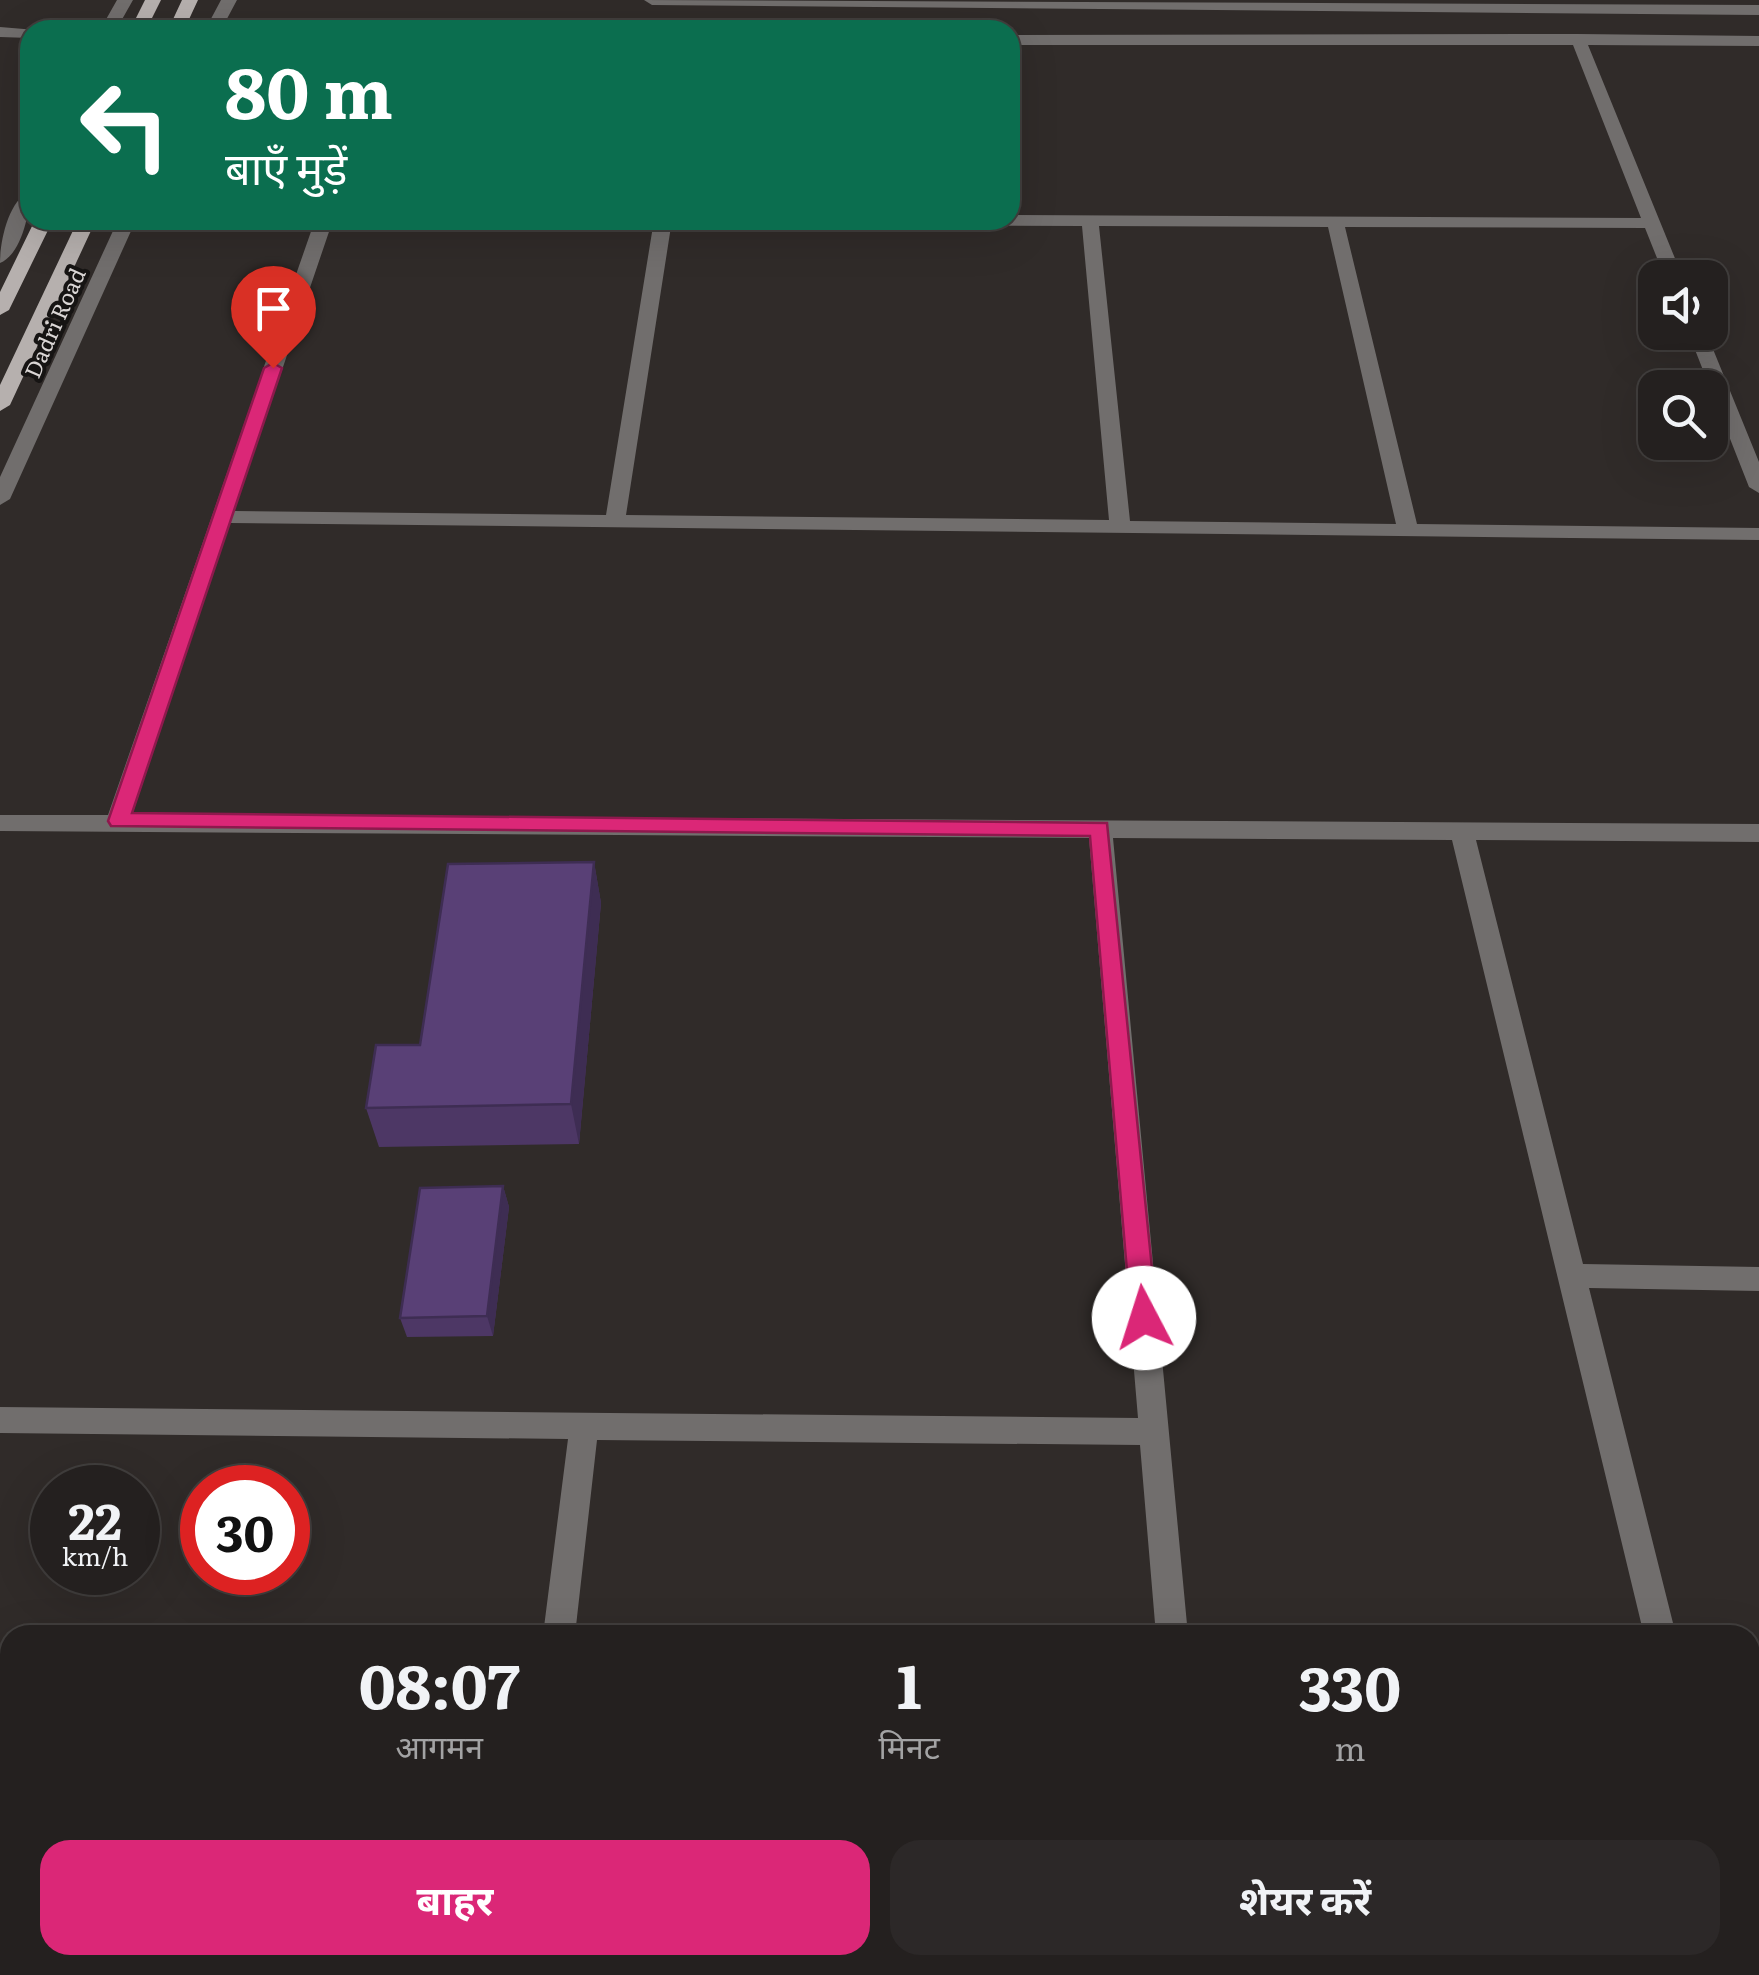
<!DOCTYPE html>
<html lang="hi">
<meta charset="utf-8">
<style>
:root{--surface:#24201f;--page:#2c2828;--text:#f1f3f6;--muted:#a3a3a4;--line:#413e3d;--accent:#db2777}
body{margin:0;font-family:Literata,"Noto Sans Devanagari",serif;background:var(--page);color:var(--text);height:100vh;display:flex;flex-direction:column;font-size:38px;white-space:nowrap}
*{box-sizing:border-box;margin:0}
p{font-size:32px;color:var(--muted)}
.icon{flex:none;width:55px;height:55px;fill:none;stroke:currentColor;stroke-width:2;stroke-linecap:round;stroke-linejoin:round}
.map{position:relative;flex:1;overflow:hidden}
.sheet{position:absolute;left:0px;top:1625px;width:1760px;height:350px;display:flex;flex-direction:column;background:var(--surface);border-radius:30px 30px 0 0;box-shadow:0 10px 40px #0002,0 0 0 2px var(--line)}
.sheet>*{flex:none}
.hud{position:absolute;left:20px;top:20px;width:1000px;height:210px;border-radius:30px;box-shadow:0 10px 40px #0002,0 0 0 2px var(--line);background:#0b6e4f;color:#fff;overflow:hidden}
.tools{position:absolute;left:1638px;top:260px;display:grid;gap:20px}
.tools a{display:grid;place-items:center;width:90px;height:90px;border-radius:20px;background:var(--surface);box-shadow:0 10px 40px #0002,0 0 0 2px var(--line);font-size:50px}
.speed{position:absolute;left:30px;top:1465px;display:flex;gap:20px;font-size:50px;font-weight:700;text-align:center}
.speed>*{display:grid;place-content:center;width:130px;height:130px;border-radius:50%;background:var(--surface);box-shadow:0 10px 40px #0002,0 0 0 2px var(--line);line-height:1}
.speed small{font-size:25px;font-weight:400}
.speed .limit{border:15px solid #d22;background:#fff;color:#111}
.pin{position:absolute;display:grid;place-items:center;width:85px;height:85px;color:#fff;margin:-102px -42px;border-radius:50% 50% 50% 0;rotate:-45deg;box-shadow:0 0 10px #0007}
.pin .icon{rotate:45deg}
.me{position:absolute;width:110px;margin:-55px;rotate:355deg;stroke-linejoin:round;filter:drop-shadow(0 0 8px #0008)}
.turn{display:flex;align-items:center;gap:35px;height:210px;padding:0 40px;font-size:45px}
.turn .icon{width:130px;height:130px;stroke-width:2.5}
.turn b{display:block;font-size:70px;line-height:85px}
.eta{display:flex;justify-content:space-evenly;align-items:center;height:170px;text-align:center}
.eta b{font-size:60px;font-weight:700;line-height:70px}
.button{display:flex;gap:20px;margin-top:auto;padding:20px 40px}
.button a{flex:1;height:115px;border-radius:30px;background:var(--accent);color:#fff;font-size:40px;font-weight:700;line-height:115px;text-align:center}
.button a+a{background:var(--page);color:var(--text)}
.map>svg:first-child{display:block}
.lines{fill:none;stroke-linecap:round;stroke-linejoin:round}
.minor{fill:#716e6d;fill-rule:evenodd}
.major{fill:#b6b0ae;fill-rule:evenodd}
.wall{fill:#4d3765}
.shaded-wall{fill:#3e2d53}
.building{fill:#594076;stroke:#3e2d53;stroke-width:2.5}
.route{fill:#db2777;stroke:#8e194d;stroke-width:2.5}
.labels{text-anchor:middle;stroke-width:8;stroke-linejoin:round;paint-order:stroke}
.far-street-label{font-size:22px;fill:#dad6d5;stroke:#161413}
</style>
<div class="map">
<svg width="1759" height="1975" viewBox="0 0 1759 1975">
<rect width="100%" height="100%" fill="#302b29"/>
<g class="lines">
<!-- minor -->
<path class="minor" d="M117,0H133L116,30H100Z
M221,0H237L221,30H205Z
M644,0L1759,5V15L652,5Z
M0,27L36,30H30V38L0,37Z
M1578,34L1759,36V46L1588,45L1683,278H1665L1645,228L1345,227L1417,524L1759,528V540L230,523L132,815L1759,824V842L1476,840L1583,1264L1759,1267V1291L1589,1288L1676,1635H1644L1452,840L1113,838L1188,1635H1156L1140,1445L597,1440L575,1635H543L568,1439L0,1433V1407L1138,1418L1089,838L0,831V815H108L315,220H333L234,511L606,515L654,220H672L626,515L1109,520L1082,226L871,225L862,220H1010V215L1641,218L1573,45H1010V35ZM1099,226L1328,227L1396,524L1130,521Z
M30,191C30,212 22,254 0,263C0,242 8,201 30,191Z
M118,220H136L10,499L0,505V477Z
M1688,332H1706L1759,462V493L1749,487Z
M1750,1916H1759V1950H1750Z
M1750,1951L1759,1964V1975H1727L1725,1965H1750Z
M502,1965H536L534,1975H500Z
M1184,1965H1218L1219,1975H1185Z"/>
<!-- major -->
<path class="major" d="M145,0H161L146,30H130Z
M182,0H198L184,30H168Z
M35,220H53L9,310L0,315V292Z
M78,220H96L10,405L0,411V385Z"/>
</g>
<!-- wall -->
<path class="wall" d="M594,862L601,903L579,1144L379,1147L366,1108L420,1045Z
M503,1186L509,1207L493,1336L407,1337L400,1318Z"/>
<!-- shaded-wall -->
<path class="shaded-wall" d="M594,862L601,903L579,1144L571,1104Z
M503,1186L509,1207L493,1336L487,1316Z"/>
<!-- building -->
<path class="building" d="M594,862L571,1104L366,1108L376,1045H420L448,864Z
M503,1186L487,1316L400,1318L420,1188Z"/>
<!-- route -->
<path class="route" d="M273,363L282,368L132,813L1107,823L1157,1318L1153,1327L1144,1330L1135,1327L1131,1318L1090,836L111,826L108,821L264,368Z"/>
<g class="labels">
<!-- far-street labels -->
<g class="far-street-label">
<text transform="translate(55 323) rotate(-66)" y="8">Dadri Road</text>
</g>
</g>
</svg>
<div class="tools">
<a><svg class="icon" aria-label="sound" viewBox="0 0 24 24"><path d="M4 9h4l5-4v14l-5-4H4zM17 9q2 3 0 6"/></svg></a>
<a><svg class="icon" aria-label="search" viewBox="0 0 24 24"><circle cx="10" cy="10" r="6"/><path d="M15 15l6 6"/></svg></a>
</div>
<div class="speed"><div>22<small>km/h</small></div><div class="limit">30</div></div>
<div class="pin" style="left:273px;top:368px;background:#d93025"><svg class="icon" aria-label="arrive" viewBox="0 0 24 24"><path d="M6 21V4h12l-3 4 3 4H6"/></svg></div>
<svg class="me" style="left:1144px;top:1318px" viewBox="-20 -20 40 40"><circle r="19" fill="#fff"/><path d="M0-13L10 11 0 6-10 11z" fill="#db2777"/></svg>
<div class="hud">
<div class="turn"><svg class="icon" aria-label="left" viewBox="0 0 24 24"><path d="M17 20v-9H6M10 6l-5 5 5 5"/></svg><div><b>80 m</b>बाएँ मुड़ें</div></div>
</div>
<section class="sheet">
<div class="eta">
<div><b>08:07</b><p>आगमन</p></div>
<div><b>1</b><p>मिनट</p></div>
<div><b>330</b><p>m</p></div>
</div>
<div class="button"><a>बाहर</a><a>शेयर करें</a></div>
</section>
</div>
